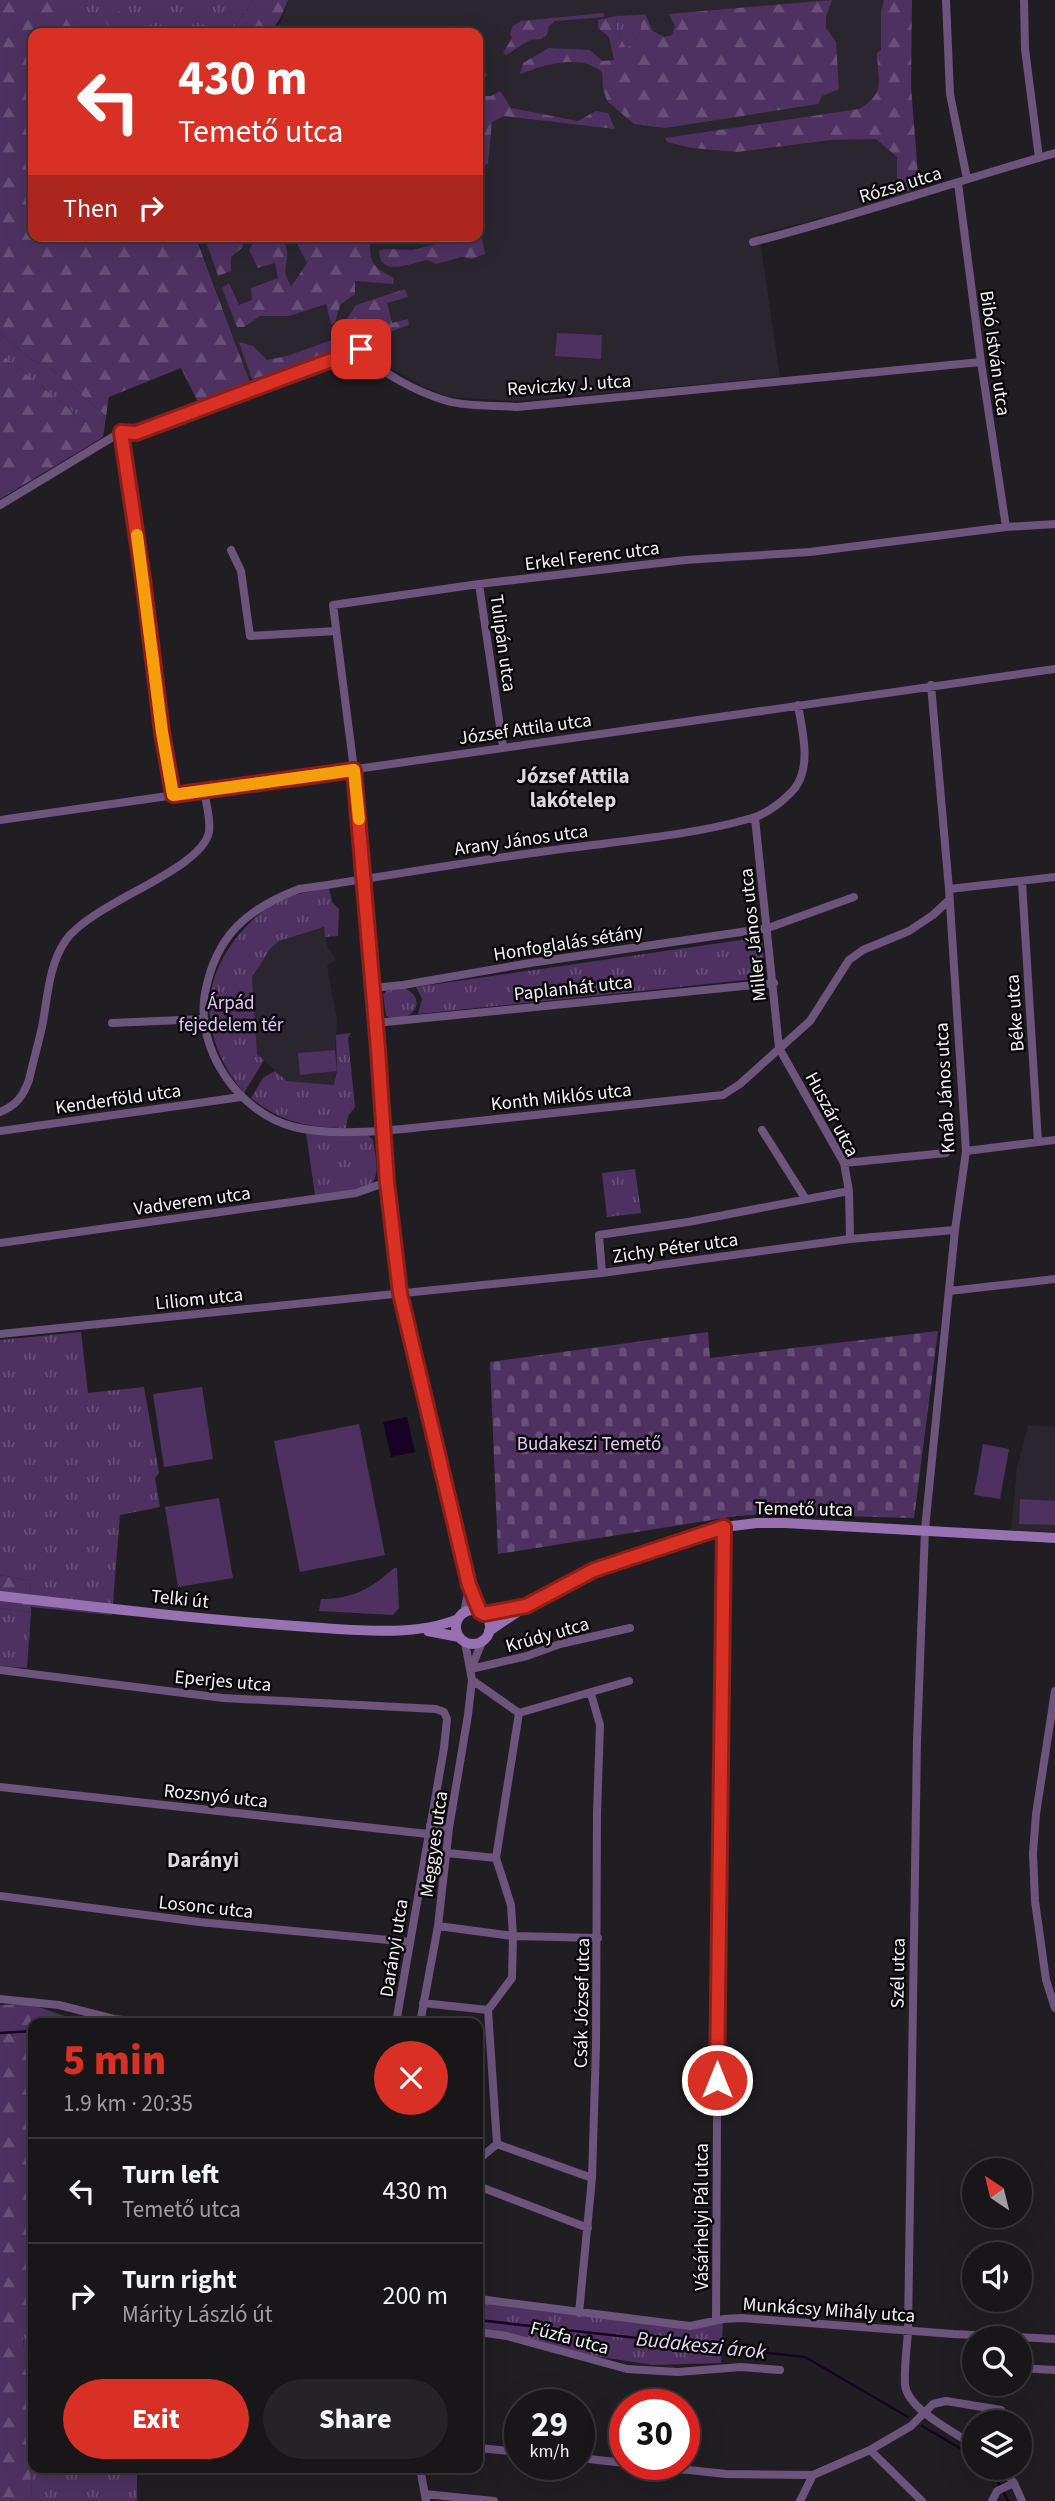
<!DOCTYPE html>
<meta charset="utf-8">
<style>
:root{--surface:#19161a;--page:#262327;--text:#f1f3f6;--muted:#9f9fa2;--line:#373539;--accent:#d93025}
body{margin:0;font-family:"Source Sans 3",sans-serif;background:var(--page);color:var(--text);height:100vh;display:flex;flex-direction:column;font-size:26px;white-space:nowrap}
*{box-sizing:border-box;margin:0}
p{font-size:23px;color:var(--muted)}
.icon{flex:none;width:38px;height:38px;fill:none;stroke:currentColor;stroke-width:2;stroke-linecap:round;stroke-linejoin:round}
.map{position:relative;flex:1;overflow:hidden}
.sheet{position:absolute;left:28px;top:2018px;width:455px;height:455px;display:flex;flex-direction:column;background:var(--surface);border-radius:14px;box-shadow:0 7px 28px #0002,0 0 0 2px var(--line)}
.sheet>*{flex:none}
.top-card{position:absolute;left:28px;top:28px;width:455px;height:214px;border-radius:14px;box-shadow:0 7px 28px #0002,0 0 0 2px var(--line);background:#d93025;color:#fff;overflow:hidden}
.needle{width:46px;rotate:325deg}
.buttons{position:absolute;left:962px;top:2158px;display:grid;gap:14px}
.buttons a{display:grid;place-items:center;width:70px;height:70px;border-radius:50%;background:var(--surface);box-shadow:0 7px 28px #0002,0 0 0 2px var(--line);font-size:35px}
.speed{position:absolute;left:504px;top:2389px;display:flex;gap:14px;font-size:35px;font-weight:700;text-align:center}
.speed>*{display:grid;place-content:center;width:91px;height:91px;border-radius:50%;background:var(--surface);box-shadow:0 7px 28px #0002,0 0 0 2px var(--line);line-height:1}
.speed small{font-size:18px;font-weight:400}
.speed .limit{border:10px solid #d22;background:#fff;color:#111}
.pin{position:absolute;display:grid;place-items:center;width:60px;height:60px;color:#fff;margin:-30px;border-radius:14px;box-shadow:0 4px 10px #0006}
.me{position:absolute;width:77px;margin:-38px;rotate:0deg;stroke-linejoin:round;filter:drop-shadow(0 0 5px #0008)}
.turn{display:flex;align-items:center;gap:24px;height:147px;padding:0 35px;font-size:32px}
.turn .icon{width:91px;height:91px;stroke-width:2.5}
.turn b{display:block;font-size:49px;line-height:60px}
.then{display:flex;align-items:center;height:66px;padding:0 35px;background:#0003;gap:14px;font-size:26px}
.round{display:grid;place-items:center;flex:none;width:74px;height:74px;border-radius:37px;background:var(--page)}
.headline{display:flex;align-items:center;justify-content:space-between;height:119px;padding:0 35px}
h1{font-size:42px;font-weight:800;line-height:52px;color:var(--accent)}
.button{display:flex;gap:14px;margin-top:auto;padding:14px 35px}
.button a{flex:1;height:80px;border-radius:42px;background:var(--accent);color:#fff;font-size:28px;font-weight:800;line-height:80px;text-align:center}
.button a+a{background:var(--page);color:var(--text)}
ul{padding:0;list-style:none}
li{display:flex;align-items:center;gap:21px;height:105px;padding:0 35px;border-top:2px solid var(--line)}
li div{flex:1}
li b{display:block;font-size:26px}
li em{font-style:normal}
.map>svg:first-child{display:block}
.built{fill:#2b2530}
.grass{fill:url(#grass-tufts)}
.forest{fill:url(#forest-firs)}
.cemetery{fill:url(#cemetery-stones)}
.pitch{fill:#4e3160}
.water{fill:#190126}
.lines{fill:none;stroke-linecap:round;stroke-linejoin:round}
.stream{stroke:#190126;stroke-width:2.5}
.minor{stroke:#6c547d;stroke-width:8}
.secondary{stroke:#9871b3;stroke-width:10}
.route-casing{stroke:#8d1f18;stroke-width:18}
.route{stroke:#d93025;stroke-width:12}
.slow{stroke:#f59e0b;stroke-width:12}
.labels{text-anchor:middle;stroke-width:5;stroke-linejoin:round;paint-order:stroke}
.street-label{font-size:19px;fill:#f5f3f7;stroke:#0a080b}
.park-label{font-size:19px;fill:#e2c4f8;stroke:#0a080b}
.neighbourhood-label{font-size:21px;font-weight:bold;fill:#ddd8e0;stroke:#0a080b}
.water-label{font-size:21px;font-style:italic;fill:#ead6f8;stroke:#0a080b}
</style>
<div class="map">
<svg width="1055" height="2501" viewBox="0 0 1055 2501">
<defs>
<pattern id="grass-tufts" width="24" height="20" patternUnits="userSpaceOnUse" patternTransform="scale(1.75)"><rect width="24" height="20" fill="#4e3160"/><path d="M3 7l-1-3M5 7V3M7 7l1-3M15 17l-1-3M17 17v-4M19 17l1-3" fill="none" stroke="#684f78"/></pattern>
<pattern id="forest-firs" width="22" height="20" patternUnits="userSpaceOnUse" patternTransform="scale(1.75)"><rect width="22" height="20" fill="#4e3160"/><path d="M5 1l3.5 6h-7zM16 11l3.5 6h-7z" fill="#684f78"/></pattern>
<pattern id="cemetery-stones" width="16" height="16" patternUnits="userSpaceOnUse" patternTransform="scale(1.75)"><rect width="16" height="16" fill="#4e3160"/><path d="M2 7V4a2 2 0 0 1 4 0v3zM10 15v-3a2 2 0 0 1 4 0v3z" fill="#684f78"/></pattern>
</defs>
<rect width="100%" height="100%" fill="#211e23"/>
<!-- built -->
<path class="built" d="M289,0H909L914,194L759,234L780,377L514,401L450,397L422,386L374,358L371,341L360,346L353,342L349,345L353,348L252,388L199,243V236H478V33H266L280,23Z
M324,927L327,946L336,959L327,966L337,1021L335,1050L337,1071L334,1085L287,1081L257,1054L252,977L270,949L279,941Z
M1028,1425L1055,1427V1532L1011,1530L1017,1468Z"/>
<!-- grass -->
<path class="grass" d="M73,0H253L230,33H81L73,18Z
M640,15C643,30 640,40 626,48L617,30L616,16Z
M0,333L33,361L46,364L105,415L101,428L83,420L0,353Z
M329,888L332,902L339,909L338,936L325,937L324,927L279,941L270,949L252,977L257,1054L264,1060L244,1093C206,1046 195,993 234,941C247,924 262,909 282,900C297,893 313,891 329,888Z
M762,937L765,978L418,1014L422,999L416,987Z
M404,988C431,1000 410,1026 386,1016L383,994L387,991Z
M351,1033L348,1038L355,1107L348,1116L346,1128C306,1127 283,1123 251,1098L263,1078L275,1071L287,1081L334,1085L337,1071L336,1035Z
M306,1132L367,1134L373,1140C375,1154 382,1178 368,1187L315,1195Z
M635,1169L641,1213L607,1217L602,1173Z
M81,1332L88,1393L144,1387L159,1473L155,1478L160,1507L120,1515L112,1615L31,1607L30,1581L0,1575V1340Z
M0,1608L31,1613L27,1668L0,1666Z
M478,2294L542,2307L678,2324L723,2319L721,2363L653,2365L575,2353L478,2329Z
M23,2331H33V2468H137V2501H32Z"/>
<!-- forest -->
<path class="forest" d="M0,0H73V18L81,33H33V236H198V243L252,388L200,406L181,368L109,397L103,437L0,499V353L83,420L101,427L105,415L46,364L33,361L0,333Z
M253,0H288C273,39 268,33 230,33Z
M832,0L826,17V28L836,42L839,89L822,96L818,104L665,128L634,124L607,101L603,88L602,72C581,53 543,65 520,74L523,63L549,48L590,50L602,61L614,60L609,37L598,28V20L616,16L617,30L626,48C640,40 643,30 640,15L645,14L653,31L664,37L672,35L675,26L669,14Z
M884,0H912L911,87L919,187L897,195V157L876,139L830,140L737,152L692,148L667,142L665,138L859,109C886,93 878,82 877,53L881,50V11Z
M100,1C120,5 123,14 126,33H112L96,3Z
M604,13V17L555,21L549,26L547,35L541,39L530,40L506,55L503,53L512,38L510,34L513,26L521,21Z
M478,67L487,74L482,84L485,96H491L500,91L511,108L578,121L596,111L608,113L615,129L504,116L492,122L488,163L478,170Z
M481,233L485,254L471,259L462,257L436,264L427,260C411,263 380,278 379,251L384,249L412,250L469,236H478Z
M204,236H241L243,247L231,257V271L218,276Z
M266,236H278C295,252 283,260 286,276C286,276 291,286 291,287L307,263L293,236H371C368,262 372,267 394,278L393,284L355,281V294L340,305L335,323L331,324L326,304L289,316H260L244,327H237L222,288L229,283L239,305L252,300L251,288L278,278L275,263L258,268L249,250L255,240Z
M405,289L408,297L387,303L392,323L408,319L409,325L281,371L252,379L239,342L253,346L267,360L287,356L340,337L346,320L356,305Z
M0,1575L30,1581L31,1613L0,1608Z
M30,2004L76,2020L100,2023H33V2331H23L32,2501H0V2005Z"/>
<!-- cemetery -->
<path class="cemetery" d="M938,1331L914,1518L768,1514L737,1516L498,1554L490,1362L708,1332L710,1358Z"/>
<!-- pitch -->
<path class="pitch" d="M557,333L602,335L601,359L555,356Z
M335,1050L337,1071L300,1075L298,1053Z
M202,1387L213,1459L164,1467L153,1394Z
M359,1424L385,1555L300,1572L274,1441Z
M983,1444L1009,1449L1000,1499L974,1495Z
M219,1498L233,1578L178,1587L165,1507Z
M1020,1499L1055,1501V1525L1019,1524Z
M394,1568H397L399,1608L393,1615L319,1611L321,1599C352,1599 371,1589 394,1568Z"/>
<!-- water -->
<path class="water" d="M407,1417L415,1452L391,1457L383,1422Z"/>
<g class="lines">
<!-- stream -->
<path class="stream" d="M0,2033L33,2031
M478,2320L805,2357L908,2417
M922,2426L975,2457
M989,2468L1000,2485
M1004,2493L1008,2501"/>
<!-- minor -->
<path class="minor" d="M946,0L950,94L967,179
M1024,0L1025,49L1039,158
M958,183L981,362L1006,527
M753,242C855,216 954,182 1055,153
M121,432L173,795
M0,505L121,432L137,433L361,349C376,372 420,393 447,401C469,407 495,405 517,407L981,362
M231,550L241,571L250,636L336,631
M479,584L503,747
M931,685L949,889L966,1151L955,1230L925,1529L917,1741L908,2330C907,2348 904,2367 905,2385C908,2410 956,2433 975,2446
M798,705C802,730 812,765 795,788C785,800 767,814 752,818C686,837 614,841 547,851C464,862 382,877 299,889C247,909 216,935 205,993C195,1050 239,1113 294,1127C343,1139 418,1127 469,1122C554,1113 638,1104 723,1095L740,1084L810,1021L849,960L863,950L909,931L933,915L949,900
M755,818L779,1048L844,1163L849,1191L850,1239
M0,820L1055,669
M1022,882L1038,1142
M949,889L1055,877
M373,988L403,985L530,963L768,928L854,897
M112,1023L204,1019
M376,1023L774,983
M0,1112C17,1105 23,1096 29,1080C33,1062 38,1045 42,1027C48,997 48,966 66,940C93,902 201,871 209,832C211,820 206,803 204,790
M762,1130L805,1198
M0,1131L241,1097
M966,1151L1055,1140
M844,1163L946,1153
M0,1243L356,1193L387,1182
M602,1273L599,1235L688,1222L849,1191
M949,1291L1055,1279
M0,1334L602,1273L850,1239L955,1230
M480,1612L469,1585L400,1292L387,1182L378,1049L354,770L333,605L479,584L685,560L810,552L1006,527L1055,524
M464,1613L469,1588
M471,1669L527,1656L560,1644L630,1628
M471,1669L482,1642
M0,1670L223,1698L436,1709L444,1712L447,1719L444,1748L396,2023
M472,1680L519,1713L496,1858L511,1905L513,1936L512,1978L488,2010L497,2144
M1055,1691L1036,1814L1033,1853L1035,1901L1046,1980L1055,2008
M519,1713L629,1681
M0,1787L428,1834
M430,1825L449,1828
M447,1853L496,1858
M0,1896L199,1922L410,1942
M438,1926L513,1936L598,1938
M0,1999L59,2005L114,2019L151,2023
M423,2003L488,2010
M420,2023L438,1926L449,1828L468,1715L472,1680L465,1642
M497,2144L592,2178
M478,2160L497,2144
M478,2186L588,2228
M478,2299L690,2326L724,2319L742,2318L953,2334L1055,2339
M579,2313L592,2178L596,2046L597,1813L600,1725L591,1694
M716,2320L718,1920L724,1527
M478,2332L507,2336L627,2369L678,2372L741,2367L780,2370
M1020,2368L1055,2370
M478,2448L520,2452
M870,2450L922,2501
M579,2458L625,2463
M632,2464L726,2474L813,2475L870,2450L911,2426L933,2404L946,2401L1001,2410
M420,2468L426,2501
M1003,2468L1014,2483L1022,2501
M425,2494L494,2501
M800,2501L813,2475
M992,2501L997,2491L1014,2483"/>
<!-- secondary -->
<path class="secondary" d="M0,1596C103,1608 206,1620 309,1627C355,1630 415,1637 458,1619
M456 1627a17 17 0 1 1 34 0a17 17 0 1 1-34 0Z
M484,1614L517,1608
M428,1631L459,1637
M489,1631L526,1606L594,1570L724,1527L757,1523H785L1055,1538"/>
</g>
<g class="lines">
<defs>
<path id="route" d="M361,349L136,433L121,432L143,579L162,732L173,795L354,770L378,1049L387,1182L400,1293L469,1585L480,1612L484,1614L526,1606L594,1570L724,1527L717,2080"/>
</defs>
<!-- route casing -->
<use href="#route" class="route-casing"/>
<!-- route -->
<use href="#route" class="route"/>
<!-- slow -->
<path class="slow" d="M137,535L162,732L173,795L354,770L359,819"/>
</g>
<g class="labels">
<!-- street labels -->
<g class="street-label">
<text transform="translate(900 184) rotate(-17)" y="7">Rózsa utca</text>
<text transform="translate(996 353) rotate(82)" y="7">Bibó István utca</text>
<text transform="translate(569 384) rotate(-4)" y="7">Reviczky J. utca</text>
<text transform="translate(592 555) rotate(-7)" y="7">Erkel Ferenc utca</text>
<text transform="translate(504 643) rotate(82)" y="7">Tulipán utca</text>
<text transform="translate(525 728) rotate(-8)" y="7">József Attila utca</text>
<text transform="translate(521 839) rotate(-8)" y="7">Arany János utca</text>
<text transform="translate(752 935) rotate(-96)" y="7">Miller János utca</text>
<text transform="translate(568 942) rotate(-9)" y="7">Honfoglalás sétány</text>
<text transform="translate(573 987) rotate(-6)" y="7">Paplanhát utca</text>
<text transform="translate(1014 1013) rotate(-94)" y="7">Béke utca</text>
<text transform="translate(944 1088) rotate(-93)" y="7">Knáb János utca</text>
<text transform="translate(561 1096) rotate(-6)" y="7">Konth Miklós utca</text>
<text transform="translate(118 1098) rotate(-8)" y="7">Kenderföld utca</text>
<text transform="translate(833 1114) rotate(62)" y="7">Huszár utca</text>
<text transform="translate(192 1200) rotate(-8)" y="7">Vadverem utca</text>
<text transform="translate(675 1247) rotate(-8)" y="7">Zichy Péter utca</text>
<text transform="translate(199 1298) rotate(-6)" y="7">Liliom utca</text>
<text transform="translate(804 1508) rotate(1)" y="7">Temető utca</text>
<text transform="translate(180 1598) rotate(6)" y="7">Telki út</text>
<text transform="translate(547 1634) rotate(-16)" y="7">Krúdy utca</text>
<text transform="translate(223 1680) rotate(5)" y="7">Eperjes utca</text>
<text transform="translate(216 1795) rotate(6)" y="7">Rozsnyó utca</text>
<text transform="translate(433 1844) rotate(-82)" y="7">Meggyes utca</text>
<text transform="translate(206 1906) rotate(6)" y="7">Losonc utca</text>
<text transform="translate(393 1948) rotate(-81)" y="7">Darányi utca</text>
<text transform="translate(897 1973) rotate(-89)" y="7">Szél utca</text>
<text transform="translate(581 2003) rotate(-89)" y="7">Csák József utca</text>
<text transform="translate(701 2217) rotate(-90)" y="7">Vásárhelyi Pál utca</text>
<text transform="translate(829 2309) rotate(4)" y="7">Munkácsy Mihály utca</text>
<text transform="translate(570 2337) rotate(15)" y="7">Fűzfa utca</text>
</g>
<!-- park labels -->
<g class="park-label">
<text x="231" y="1009">Árpád<tspan x="231" dy="22">fejedelem tér</tspan></text>
<text x="589" y="1450">Budakeszi Temető</text>
</g>
<!-- neighbourhood labels -->
<g class="neighbourhood-label">
<text x="573" y="783">József Attila<tspan x="573" dy="24">lakótelep</tspan></text>
<text x="203" y="1867">Darányi</text>
</g>
<!-- water labels -->
<g class="water-label">
<text transform="translate(701 2345) rotate(6)" y="7">Budakeszi árok</text>
</g>
</g>
</svg>
<div class="buttons">
<a><svg class="needle" viewBox="-14 -14 28 28"><path d="M0-13l5 13h-10z" fill="#e53935"/><path d="M0 13l5-13h-10z" fill="#9f9fa2"/></svg></a>
<a><svg class="icon" aria-label="sound" viewBox="0 0 24 24"><path d="M4 9h4l5-4v14l-5-4H4zM17 9q2 3 0 6"/></svg></a>
<a><svg class="icon" aria-label="search" viewBox="0 0 24 24"><circle cx="10" cy="10" r="6"/><path d="M15 15l6 6"/></svg></a>
<a><svg class="icon" aria-label="layers" viewBox="0 0 24 24"><path d="M12 4l9 5-9 5-9-5zM3 14l9 5 9-5"/></svg></a>
</div>
<div class="speed"><div>29<small>km/h</small></div><div class="limit">30</div></div>
<div class="pin" style="left:361px;top:349px;background:#d93025"><svg class="icon" aria-label="arrive" viewBox="0 0 24 24"><path d="M6 21V4h12l-3 4 3 4H6"/></svg></div>
<svg class="me" style="left:717px;top:2080px" viewBox="-20 -20 40 40"><circle r="17" fill="#d93025" stroke="#fff" stroke-width="3"/><path d="M0-11L8 9 0 5-8 9z" fill="#fff"/></svg>
<div class="top-card">
<div class="turn"><svg class="icon" aria-label="left" viewBox="0 0 24 24"><path d="M17 20v-9H6M10 6l-5 5 5 5"/></svg><div><b>430 m</b>Temető utca</div></div>
<div class="then">Then<svg class="icon" aria-label="right" viewBox="0 0 24 24"><path d="M7 20v-9h11M14 6l5 5-5 5"/></svg></div>
</div>
<section class="sheet">
<div class="headline"><div><h1>5 min</h1><p>1.9 km · 20:35</p></div><a class="round" style="background:#d93025;color:#fff"><svg class="icon" aria-label="close" viewBox="0 0 24 24"><path d="M6 6l12 12M18 6L6 18"/></svg></a></div>
<ul>
<li><svg class="icon" aria-label="left" viewBox="0 0 24 24"><path d="M17 20v-9H6M10 6l-5 5 5 5"/></svg><div><b>Turn left</b><p>Temető utca</p></div><em>430 m</em></li>
<li><svg class="icon" aria-label="right" viewBox="0 0 24 24"><path d="M7 20v-9h11M14 6l5 5-5 5"/></svg><div><b>Turn right</b><p>Márity László út</p></div><em>200 m</em></li>
</ul>
<div class="button"><a>Exit</a><a>Share</a></div>
</section>
</div>
